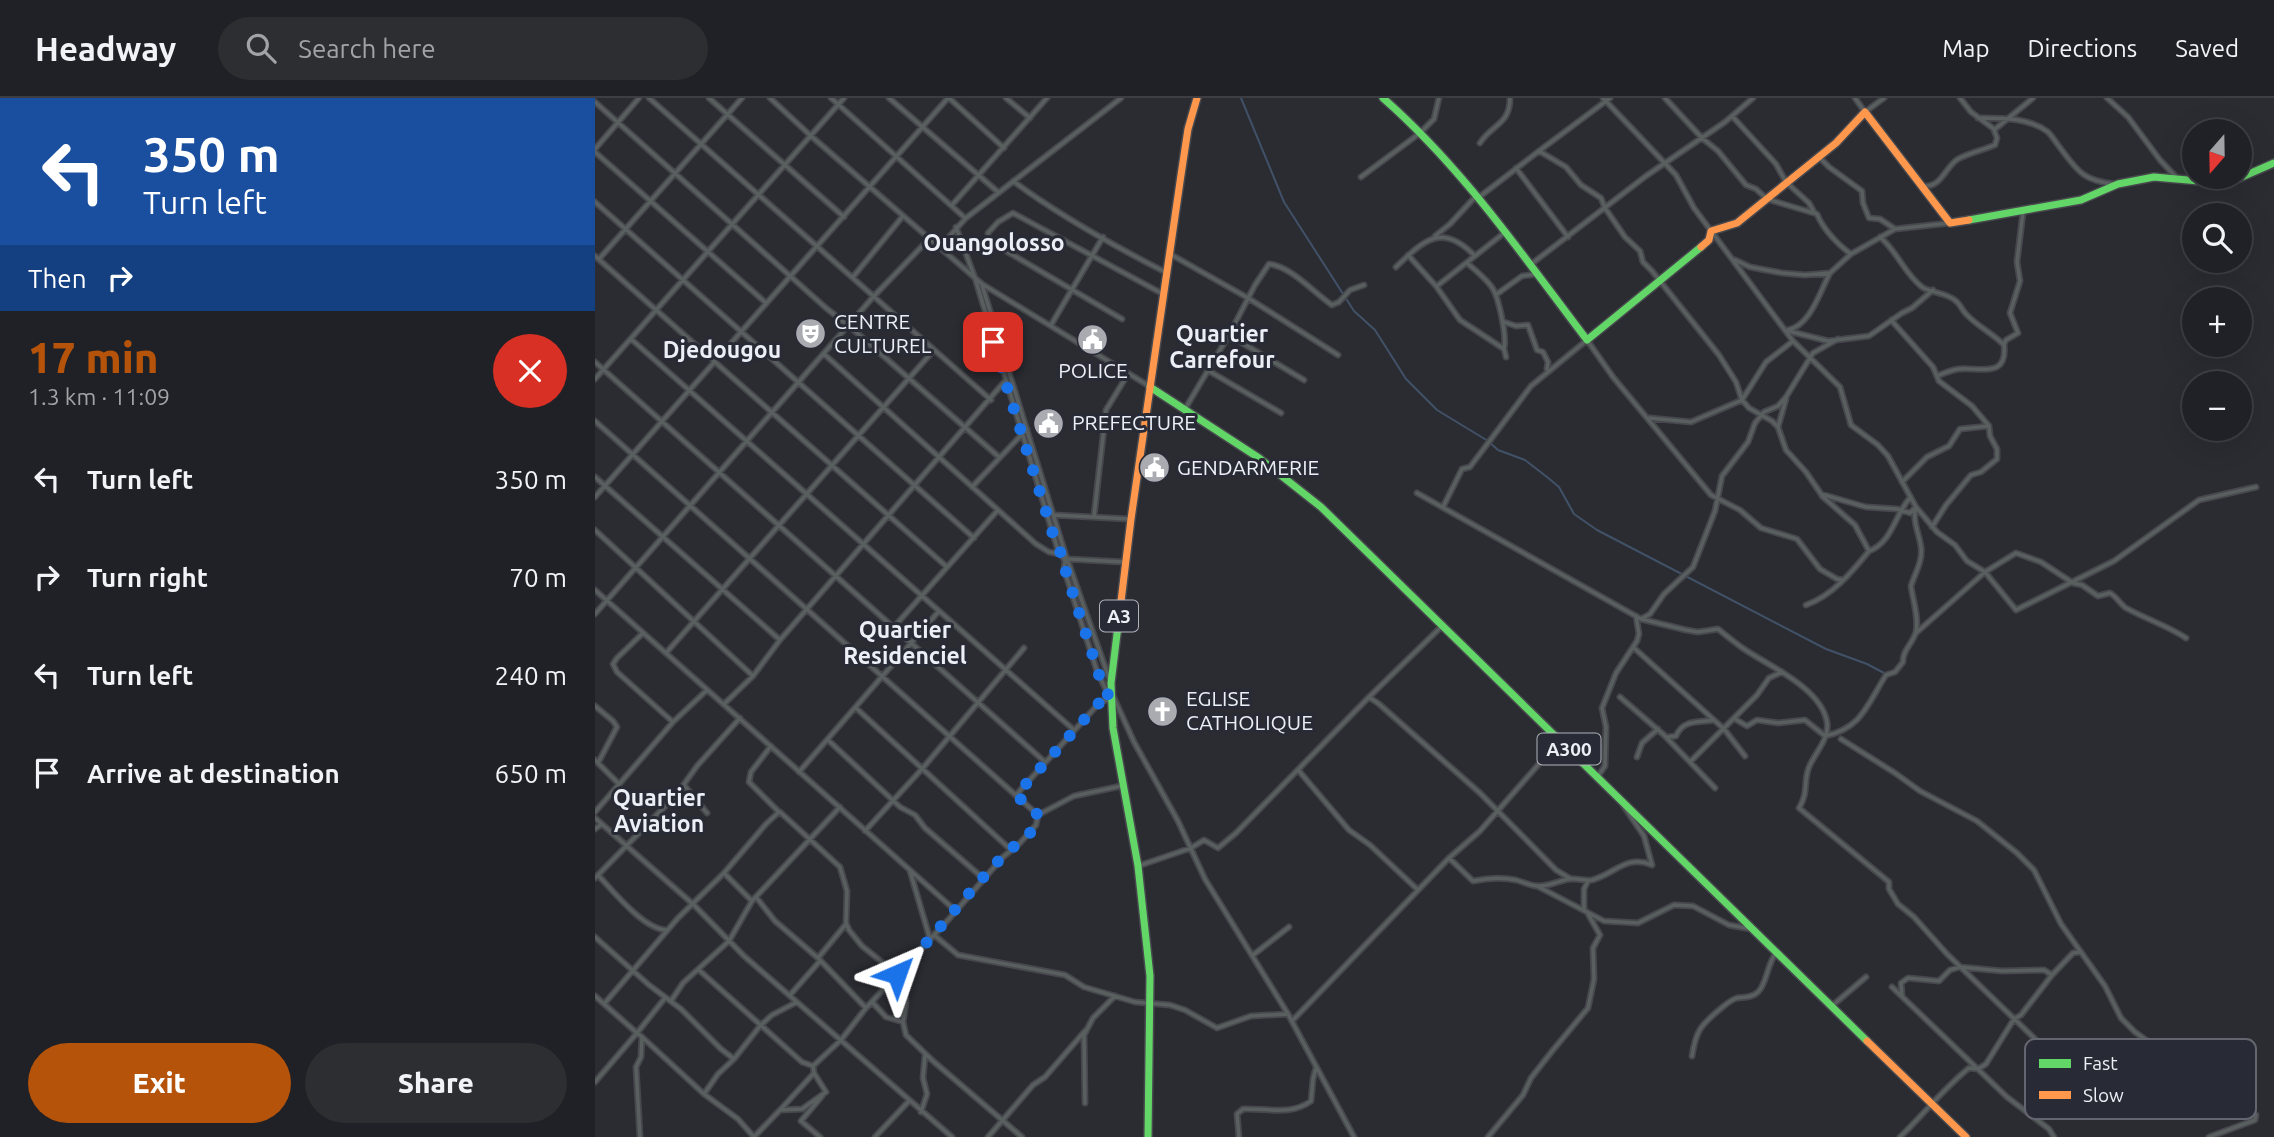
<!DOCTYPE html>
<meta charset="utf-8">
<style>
:root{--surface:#202126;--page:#2d2e32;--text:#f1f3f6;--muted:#a2a3a7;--line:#3d3e43;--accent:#b45309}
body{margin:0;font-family:Ubuntu,sans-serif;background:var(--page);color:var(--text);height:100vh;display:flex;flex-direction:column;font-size:26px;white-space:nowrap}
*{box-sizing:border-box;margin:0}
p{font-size:23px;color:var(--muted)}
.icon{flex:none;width:38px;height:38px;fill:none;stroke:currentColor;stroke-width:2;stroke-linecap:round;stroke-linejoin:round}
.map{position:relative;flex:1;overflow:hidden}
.sheet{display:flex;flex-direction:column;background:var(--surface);width:595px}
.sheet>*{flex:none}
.guide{background:#1a4fa0;color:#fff;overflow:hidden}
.needle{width:46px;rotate:200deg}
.buttons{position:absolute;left:1587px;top:21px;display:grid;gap:14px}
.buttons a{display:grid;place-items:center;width:70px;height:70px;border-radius:50%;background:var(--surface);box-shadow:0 7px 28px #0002,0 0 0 2px var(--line);font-size:35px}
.pin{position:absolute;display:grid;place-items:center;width:60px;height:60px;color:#fff;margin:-30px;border-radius:14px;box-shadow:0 4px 10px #0006}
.me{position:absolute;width:77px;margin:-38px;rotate:43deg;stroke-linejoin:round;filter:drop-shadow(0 0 5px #0008)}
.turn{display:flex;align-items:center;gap:24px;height:147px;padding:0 28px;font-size:32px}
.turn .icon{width:91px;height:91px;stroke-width:2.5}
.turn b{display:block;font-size:49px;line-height:60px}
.then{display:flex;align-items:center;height:66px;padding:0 28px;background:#0003;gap:14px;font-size:26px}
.round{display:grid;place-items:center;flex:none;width:74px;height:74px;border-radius:37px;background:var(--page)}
.summary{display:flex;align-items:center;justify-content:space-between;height:119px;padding:0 28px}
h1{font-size:42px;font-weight:800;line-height:52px;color:var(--accent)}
.action{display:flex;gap:14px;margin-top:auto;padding:14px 28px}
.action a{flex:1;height:80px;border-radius:42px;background:var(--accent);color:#fff;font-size:28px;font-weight:800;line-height:80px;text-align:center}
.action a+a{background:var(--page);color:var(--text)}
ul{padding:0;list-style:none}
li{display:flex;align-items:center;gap:21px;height:98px;padding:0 28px}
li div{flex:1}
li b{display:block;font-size:26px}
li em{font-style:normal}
header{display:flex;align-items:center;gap:42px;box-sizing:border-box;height:98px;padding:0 35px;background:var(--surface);border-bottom:2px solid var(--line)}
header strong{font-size:33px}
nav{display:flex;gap:38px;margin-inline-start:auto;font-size:24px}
.search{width:490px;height:63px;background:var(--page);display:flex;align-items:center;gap:18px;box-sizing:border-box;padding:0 24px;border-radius:38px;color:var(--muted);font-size:26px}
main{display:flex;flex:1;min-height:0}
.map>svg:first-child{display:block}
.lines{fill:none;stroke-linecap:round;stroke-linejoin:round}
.stream{stroke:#415167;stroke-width:2}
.street-casing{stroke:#47484d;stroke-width:7}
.fast-casing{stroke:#47484d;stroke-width:10}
.slow-casing{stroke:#47484d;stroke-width:10}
.street{stroke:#595e5f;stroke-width:3.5}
.fast{stroke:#63d668;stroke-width:7}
.slow{stroke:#ff974d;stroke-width:7}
.route{stroke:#1a73e8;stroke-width:12;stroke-dasharray:0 21.6}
.labels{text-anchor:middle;stroke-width:6;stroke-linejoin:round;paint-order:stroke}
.shield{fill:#282b35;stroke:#b2b4bc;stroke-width:2}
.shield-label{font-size:19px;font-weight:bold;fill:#edeff6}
.poi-label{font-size:21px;fill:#edeff6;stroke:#282b35;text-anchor:start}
.neighbourhood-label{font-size:23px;font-weight:bold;fill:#edeff6;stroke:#282b35}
.key{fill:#282b35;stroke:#63666f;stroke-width:2}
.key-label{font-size:19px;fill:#edeff6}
</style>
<header>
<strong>Headway</strong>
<div class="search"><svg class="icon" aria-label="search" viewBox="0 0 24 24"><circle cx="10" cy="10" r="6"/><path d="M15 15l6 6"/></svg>Search here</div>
<nav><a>Map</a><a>Directions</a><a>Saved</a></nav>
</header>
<main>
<section class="sheet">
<div class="guide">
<div class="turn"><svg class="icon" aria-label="left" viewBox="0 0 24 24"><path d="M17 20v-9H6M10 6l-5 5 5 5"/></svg><div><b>350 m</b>Turn left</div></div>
<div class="then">Then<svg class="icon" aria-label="right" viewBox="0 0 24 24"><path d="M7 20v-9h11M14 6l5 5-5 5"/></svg></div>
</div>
<div class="summary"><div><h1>17 min</h1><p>1.3 km · 11:09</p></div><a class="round" style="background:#d93025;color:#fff"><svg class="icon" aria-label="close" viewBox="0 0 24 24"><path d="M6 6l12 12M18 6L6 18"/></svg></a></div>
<ul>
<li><svg class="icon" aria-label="left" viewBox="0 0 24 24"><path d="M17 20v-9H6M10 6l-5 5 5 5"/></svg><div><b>Turn left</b></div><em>350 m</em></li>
<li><svg class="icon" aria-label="right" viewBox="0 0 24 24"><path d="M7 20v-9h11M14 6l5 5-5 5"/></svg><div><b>Turn right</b></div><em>70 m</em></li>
<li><svg class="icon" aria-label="left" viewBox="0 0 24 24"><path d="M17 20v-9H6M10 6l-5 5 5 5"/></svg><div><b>Turn left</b></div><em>240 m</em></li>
<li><svg class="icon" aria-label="arrive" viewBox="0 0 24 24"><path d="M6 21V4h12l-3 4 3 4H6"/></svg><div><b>Arrive at destination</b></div><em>650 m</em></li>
</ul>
<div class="action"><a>Exit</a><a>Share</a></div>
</section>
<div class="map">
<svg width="1679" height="1039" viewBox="0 0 1679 1039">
<rect width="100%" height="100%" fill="#2b2c32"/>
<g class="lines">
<!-- stream -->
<path class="stream" d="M646,0L689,104L759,213L780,232L811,281L842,312L893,343L903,352L930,362L952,379L964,389L979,416L1002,432L1231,551L1272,566L1289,575"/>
<defs>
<path id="street" d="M54,0L396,302
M114,0L249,119
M175,0L216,38L387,186L554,288
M236,0L370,120
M294,0L403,94
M354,0L409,50
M411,0L435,20
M1008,0L1081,77L1099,110L1198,243L1245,289L1256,327L1283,347L1293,358L1321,409C1317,424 1324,434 1326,449C1328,463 1320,475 1316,488C1318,503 1324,519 1321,534C1318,545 1307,553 1308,564L1300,574L1291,577C1272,607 1267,630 1230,638
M1070,0L1107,40L1123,53L1151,87L1161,91L1172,101L1222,116C1228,131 1243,147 1256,156
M1260,0L1270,14L1289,0
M1365,0L1376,14L1399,31
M1512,0L1533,19L1565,62L1582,80
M0,4L231,210L254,228L404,359
M1137,18L1181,66L1191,84L1214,105L1219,114
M1383,20C1406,20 1433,19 1453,34C1457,38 1460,43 1463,47C1482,72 1487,83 1520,86
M885,45C897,26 915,27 915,0
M0,51L44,0
M944,53L1015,0
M0,54L171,205
M1224,59L1234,69L1267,93L1268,105L1274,120L1285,121L1300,131
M921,70L973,139
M766,79L825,35L839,21L844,0
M418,83C466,119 519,148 572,175
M1329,88C1347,89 1350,69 1363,61C1374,55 1388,52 1400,47L1402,40L1399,32L1438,0
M883,100L944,53L971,69L986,87L1006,100L1010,110L1030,139L1045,153L1048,164L1057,173L1124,257L1141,284L1147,302L1154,310L1177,323L1183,329L1191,352L1211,374L1226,396L1271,409L1302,411L1315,415L1321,409L1342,434L1360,447L1372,463L1390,474L1421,512L1519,463L1604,402L1661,389
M0,104L379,440
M357,107L452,0
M361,129L380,180L462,449L470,463L469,471L502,573L515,600
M840,138L855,126L881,98
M1285,139C1302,153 1309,175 1327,189C1333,194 1353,195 1361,203C1365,206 1367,212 1371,216C1382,228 1397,235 1409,247C1413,281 1384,269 1364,271C1356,272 1349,275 1342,278
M344,150L371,120L526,0
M575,156L653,200L743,257
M813,157L841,188L865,222L909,251L911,259
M0,158L352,469
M4,161L147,0
M1140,162L1155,169L1187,175L1210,177L1235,175L1256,156L1300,131L1355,125
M872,165C880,172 889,179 896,188C904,198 912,239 909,251
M935,167L1051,78L1130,24L1158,0
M801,169C829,142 847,124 880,158
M258,179L308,118
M387,187L470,455L515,583
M842,188L909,135
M902,196L927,178L942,176
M527,221L394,143L393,135L403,124L418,115L568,196
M1296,222L1338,269L1344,283L1377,308L1394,328L1395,338L1402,351V361L1386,374L1376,377L1351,407L1337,429
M909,224L921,228L933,227L942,252L948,254L953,264L952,271
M456,227L508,139
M1193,232C1216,227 1225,193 1235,175
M1193,233L1233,243L1274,238L1307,215L1317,210L1338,192
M634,237L709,282
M36,241L479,632
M1409,246L1411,242L1423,235L1415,215L1425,183L1422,164L1428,114
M229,256L441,446L454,454L465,456
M0,264L450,664
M614,273L686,315
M0,281L249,0
M590,311L634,237L660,187L674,166C697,169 718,194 737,207L744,204L755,192L769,187
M1054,320L1096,324L1147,302L1171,264L1198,243
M0,323L443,717
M1183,329L1191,301
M0,379L185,542
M1307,384L1332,359L1354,348L1365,331L1394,328
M377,389L432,331
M822,395L1046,521L1091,532L1103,534L1123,531C1132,538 1140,545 1149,551C1174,568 1226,590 1232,624C1235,640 1220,655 1214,669C1208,684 1214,694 1204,710L1294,784V791L1303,806L1319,819L1352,856L1494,993
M0,399L353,0
M848,409L867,371L875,369L936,288L992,242L1018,279L1116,397L1145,412L1166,430L1202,441L1225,471L1242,481L1248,482
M459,417L534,421
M499,418L511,312L533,276
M0,432L158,578
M1274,453C1297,445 1300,416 1315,400
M472,461L529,464
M0,492L361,813
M1211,507C1237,498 1257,474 1274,453L1260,427L1227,398
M0,516L279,198L334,141
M1046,521L1055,516L1069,496L1098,469L1120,413L1127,378L1153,344L1160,325L1169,314L1183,308L1191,299L1218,255L1243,241
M298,530L403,412
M48,535L22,560L18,566L22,574L78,624
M1321,535L1390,474L1421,455L1446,464L1478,485L1487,487L1503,498L1515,495C1522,499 1525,506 1531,510C1551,521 1573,528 1591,540
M1038,549L1129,631L1150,658
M71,555L339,252
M774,599L784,606L885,695L961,772L976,781
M1025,599L1069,637L1120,690
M519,600L539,644L583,723L610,781L693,916L759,1039
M129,606L158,578L185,542L410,283
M0,608L18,623L22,629L3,665
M261,610L415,751
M1140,621L1152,628L1162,622L1183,625L1210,622L1230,638
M1073,639L1081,638C1088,621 1104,625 1119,622
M1246,641L1300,675L1325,693L1382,723L1422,755L1439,772L1466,826L1510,888L1526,920L1540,934L1576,960L1597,984L1609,991L1636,999L1661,1017L1660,1022L1614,1039
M233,642L305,709L320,717L330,730L389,781
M1042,659L1047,645L1063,631
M0,662L23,685
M1095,664L1162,597L1174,580L1187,574
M704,673L754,732L775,747L823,792
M204,674L344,513
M1003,678L1010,668L1011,629L1007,610L1021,575L1042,543L1044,536L1041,518
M89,687L112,715
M421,697L506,603L514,602
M1028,707L1049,738L1057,767
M0,714L78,624L112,592
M185,714L245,769L252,793L251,825L254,832L267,848L302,876
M0,720L99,807L149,858L357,1039
M0,731L7,726
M270,733L327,671L429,550
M854,760L878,783C892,780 907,779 921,782C928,784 936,788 943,788C953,789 965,782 975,781C982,780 989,783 997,782C1020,776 1031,756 1057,767
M543,768L596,750L609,742L623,750L641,735L774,599L846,529
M315,773L335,841
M129,775L157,803
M3,777C18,793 49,832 72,832
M0,780L82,696L102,668L145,620
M942,788L1009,823L1043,825L1079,807L1098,808L1134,827L1156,831
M161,799L180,823L223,860
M989,811V791L993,783
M251,826L223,860L271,910
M339,837L363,857L470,877L489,889L540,904L575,907L590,912L622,930L656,918L693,916
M0,839L54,887L86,911L126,951L139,961
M658,857L694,829
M308,870L311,905L308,924L311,937L338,963L427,1039
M104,872L207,964L218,968
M1297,889L1412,999L1454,1031L1459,1039
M195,897L225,863
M0,898L42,935L0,984
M1307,898L1306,885L1313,880L1344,883L1355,872L1365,869L1407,873L1449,872L1457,877
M76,903L88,885L134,843L157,803L245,709
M202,904L177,917L165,928L139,961L123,976L109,996L143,1021L159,1039L185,1012L207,1011L231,994L219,975
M277,904L291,919L308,924
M9,906L83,820L129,775L171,726L184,714L154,684L156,674L176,648
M1238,907L1271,879
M697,923L854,760L885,733L965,642
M47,939L109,996
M1097,958C1101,933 1105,928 1124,912C1129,908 1135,902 1142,900C1149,899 1157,900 1163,894C1172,886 1172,866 1181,855
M490,1005L489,937L498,920L520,898
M185,1012L219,975L218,968L246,942L271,910L354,821L408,759L425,745L441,727L443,717L479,698L526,688
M326,1014L332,996L328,980L330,957
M45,1039L41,969L46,959L47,939L42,935L70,900
M225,1039L206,1023L227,998
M280,1039L314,1003
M393,1039L438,987L450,979L490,933
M644,1039L642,1016L648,1011C672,1010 696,1018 716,1003L718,981L721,970
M893,1039L928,997L936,980L958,952L993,910L999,881L998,850L1005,837L992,814
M1305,1039C1329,1016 1348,991 1374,970L1383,971L1391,966L1419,921L1426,917L1457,877L1478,855L1485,854"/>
<path id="fast" d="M788,0C868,70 928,158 992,242L1106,149
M1374,122L1486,102L1523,86L1559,79L1615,84L1640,82L1679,65
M555,289L664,360L726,409L1272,943
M523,528L516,585L518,630L543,768L555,878L553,1039"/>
<path id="slow" d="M1106,149L1114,142L1116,133L1142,125L1241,45L1270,14L1355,125L1374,122
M523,528L536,421L586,77L593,31L602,0
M1272,943L1371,1039"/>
</defs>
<!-- street casing -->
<use href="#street" class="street-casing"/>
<!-- fast casing -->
<use href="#fast" class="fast-casing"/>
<!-- slow casing -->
<use href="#slow" class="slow-casing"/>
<!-- street -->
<use href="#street" class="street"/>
<!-- fast -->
<use href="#fast" class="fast"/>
<!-- slow -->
<use href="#slow" class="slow"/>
</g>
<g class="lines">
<!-- route -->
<path class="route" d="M302,876C340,838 372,795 410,756C421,745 443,735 443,717L421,697L506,603L509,600L516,602L507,586L470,471L471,463L462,449L398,244"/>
</g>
<!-- icons -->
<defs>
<symbol id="theatre-disc" viewBox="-11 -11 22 22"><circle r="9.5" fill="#a9abb1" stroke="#282b35"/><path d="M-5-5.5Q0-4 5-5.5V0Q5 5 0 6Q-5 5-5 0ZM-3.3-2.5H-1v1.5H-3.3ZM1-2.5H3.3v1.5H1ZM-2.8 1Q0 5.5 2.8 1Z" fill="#fff"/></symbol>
<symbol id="civic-disc" viewBox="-11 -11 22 22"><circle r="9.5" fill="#a9abb1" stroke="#282b35"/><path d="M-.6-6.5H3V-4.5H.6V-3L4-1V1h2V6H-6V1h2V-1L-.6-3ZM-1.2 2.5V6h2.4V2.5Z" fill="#fff"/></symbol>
<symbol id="church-disc" viewBox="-11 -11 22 22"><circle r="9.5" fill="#a9abb1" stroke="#282b35"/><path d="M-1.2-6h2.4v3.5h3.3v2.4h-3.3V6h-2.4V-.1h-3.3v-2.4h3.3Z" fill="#fff"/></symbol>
</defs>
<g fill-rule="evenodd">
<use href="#theatre-disc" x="198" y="218" width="35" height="35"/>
<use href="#civic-disc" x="480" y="224" width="35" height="35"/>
<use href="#civic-disc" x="436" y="308" width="35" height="35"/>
<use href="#civic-disc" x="542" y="352" width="35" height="35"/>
<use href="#church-disc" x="550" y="596" width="35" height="35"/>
</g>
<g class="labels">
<!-- shield labels -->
<g class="shield">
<rect x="505" y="502.5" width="38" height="31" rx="5"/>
<rect x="942.5" y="635.5" width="63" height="31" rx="5"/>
</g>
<g class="shield-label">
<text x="524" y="525">A3</text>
<text x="974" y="658">A300</text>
</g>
<!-- poi labels -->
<g class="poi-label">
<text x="239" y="231">CENTRE<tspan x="239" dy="24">CULTUREL</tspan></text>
<text x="498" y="280" text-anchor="middle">POLICE</text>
<text x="477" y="332">PREFECTURE</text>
<text x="582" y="377">GENDARMERIE</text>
<text x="591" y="608">EGLISE<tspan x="591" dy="24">CATHOLIQUE</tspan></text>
</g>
<!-- neighbourhood labels -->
<g class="neighbourhood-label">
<text x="399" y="153">Ouangolosso</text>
<text x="627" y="244">Quartier<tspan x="627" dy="26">Carrefour</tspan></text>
<text x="127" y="260">Djedougou</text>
<text x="310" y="540">Quartier<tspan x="310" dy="26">Residenciel</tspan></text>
<text x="64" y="708">Quartier<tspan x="64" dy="26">Aviation</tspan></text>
</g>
</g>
<!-- legend -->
<rect x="1430" y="941" width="231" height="80" rx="10" class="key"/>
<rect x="1444" y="961" width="32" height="9" fill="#63d668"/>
<rect x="1444" y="993" width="32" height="8" fill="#ff974d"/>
<g class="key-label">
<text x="1488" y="972">Fast</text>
<text x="1488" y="1004">Slow</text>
</g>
</svg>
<div class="buttons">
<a><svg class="needle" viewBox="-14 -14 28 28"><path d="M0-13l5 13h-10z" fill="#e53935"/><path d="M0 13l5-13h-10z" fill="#a2a3a7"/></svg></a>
<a><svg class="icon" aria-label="search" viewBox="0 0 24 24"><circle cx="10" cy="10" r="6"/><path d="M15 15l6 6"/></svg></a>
<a>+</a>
<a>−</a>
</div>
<div class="pin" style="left:398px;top:244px;background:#d93025"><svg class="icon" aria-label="arrive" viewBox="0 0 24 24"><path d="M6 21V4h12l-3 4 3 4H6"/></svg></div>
<svg class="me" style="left:302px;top:876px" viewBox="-20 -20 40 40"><path d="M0-17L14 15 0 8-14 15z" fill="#1a73e8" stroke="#fff" stroke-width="4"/></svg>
</div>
</main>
